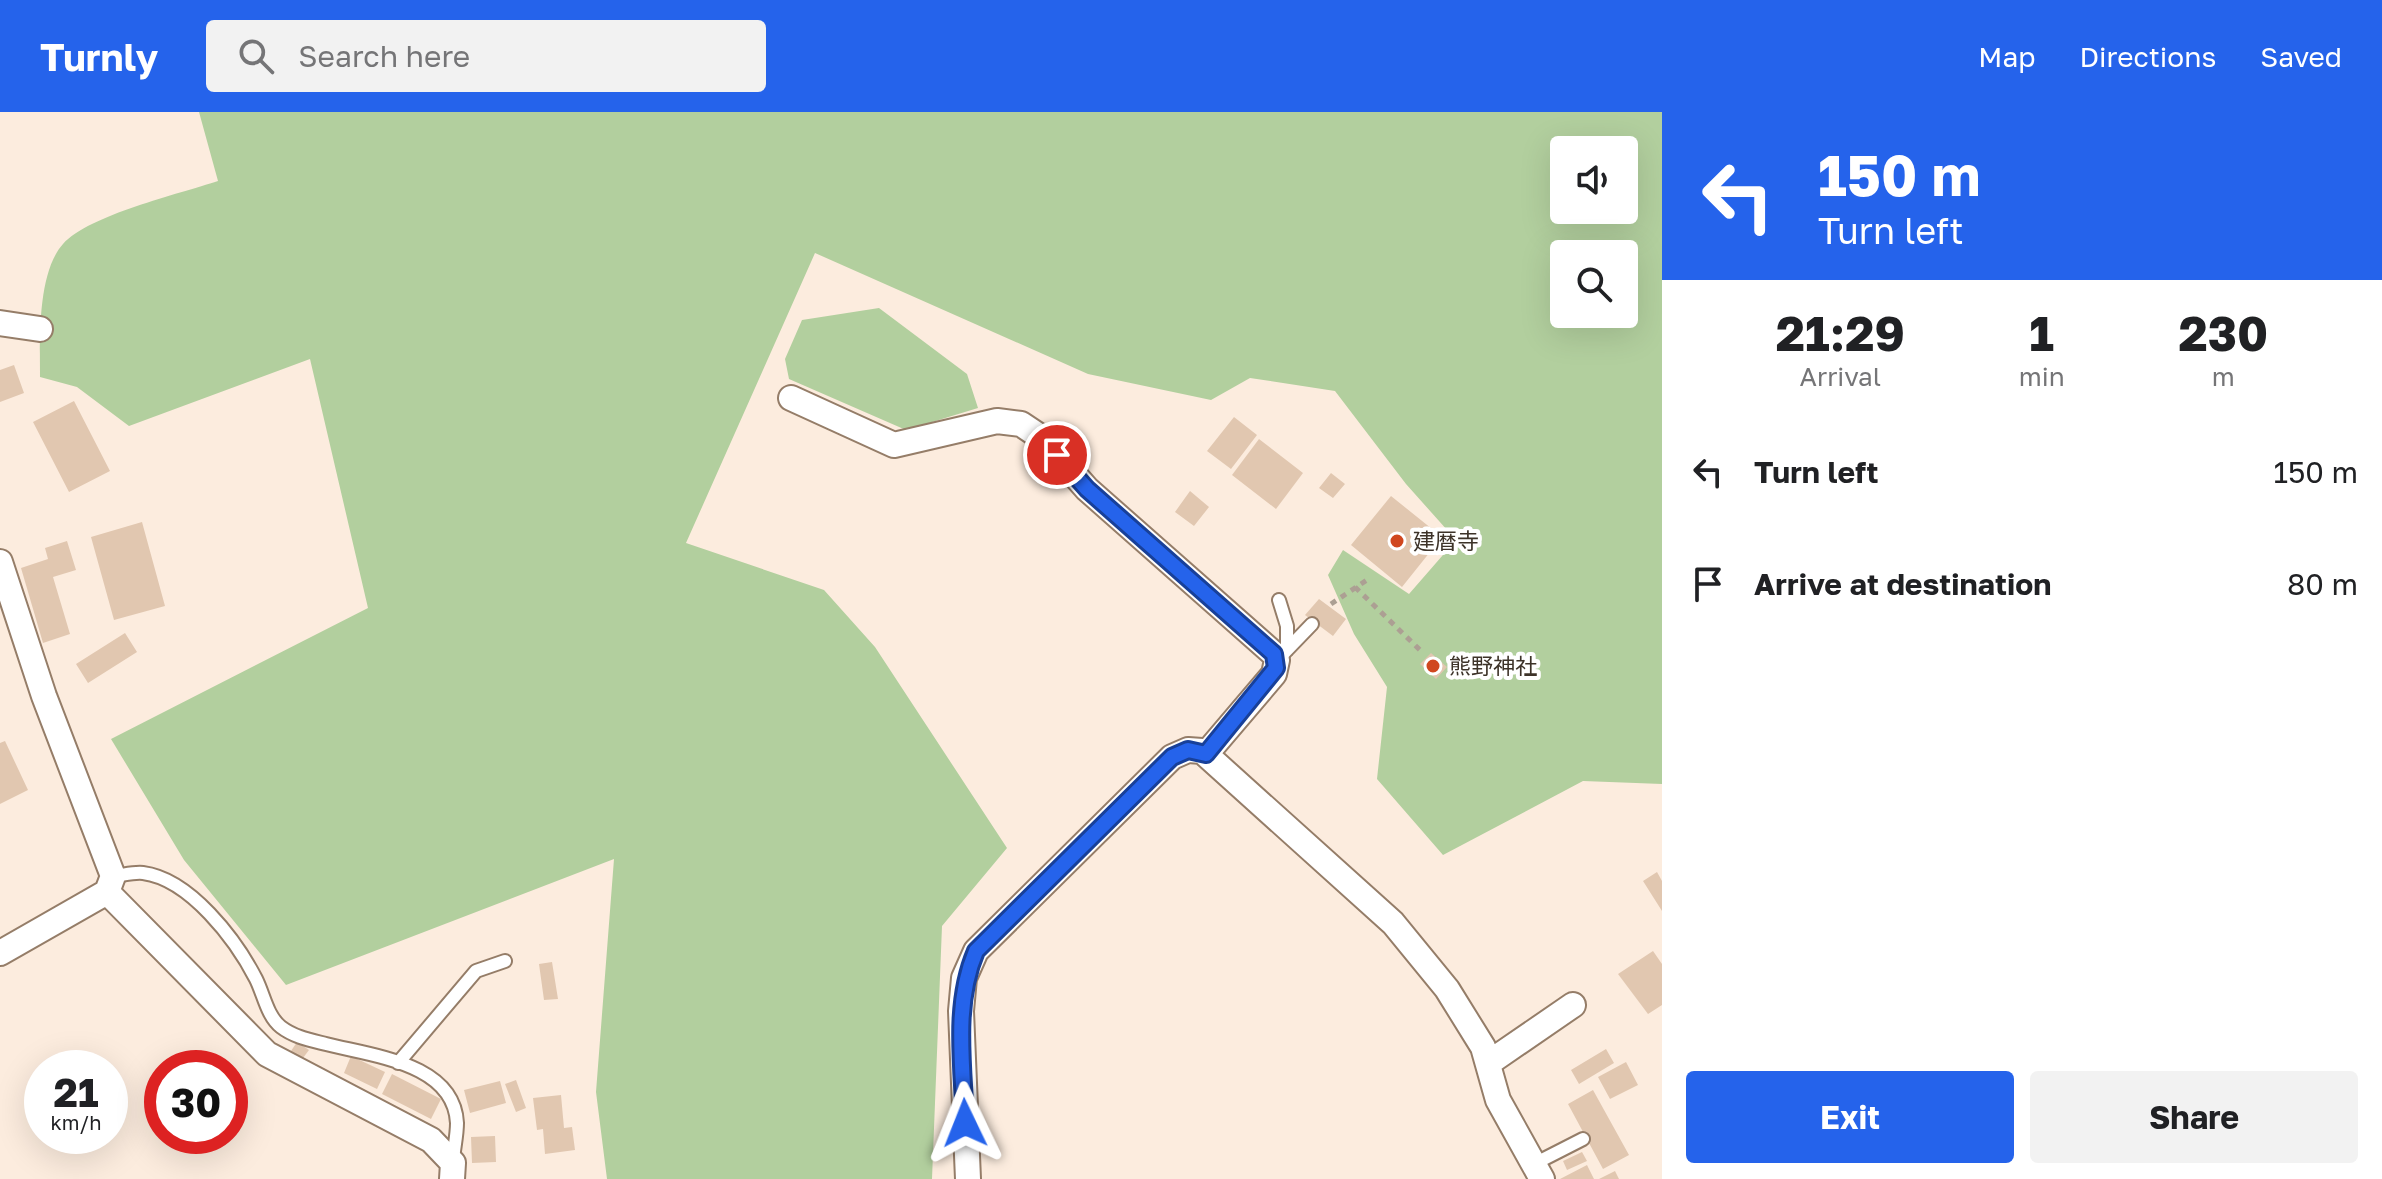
<!DOCTYPE html>
<meta charset="utf-8">
<style>
:root{--surface:#fff;--page:#f2f2f2;--text:#202124;--muted:#757577;--accent:#2563eb}
body{margin:0;font-family:"Golos Text","Noto Sans JP",sans-serif;background:var(--page);color:var(--text);height:100vh;display:flex;flex-direction:column;font-size:30px;white-space:nowrap}
*{box-sizing:border-box;margin:0}
p{font-size:26px;color:var(--muted)}
.icon{flex:none;width:44px;height:44px;fill:none;stroke:currentColor;stroke-width:2;stroke-linecap:round;stroke-linejoin:round}
.map{position:relative;flex:1;overflow:hidden}
.panel{display:flex;flex-direction:column;background:var(--surface);width:720px}
.panel>*{flex:none}
.banner{background:#2563eb;color:#fff;overflow:hidden}
.buttons{position:absolute;left:1550px;top:24px;display:grid;gap:16px}
.buttons a{display:grid;place-items:center;width:88px;height:88px;border-radius:8px;background:var(--surface);box-shadow:0 8px 32px #0002;font-size:40px}
.speed{position:absolute;left:24px;top:938px;display:flex;gap:16px;font-size:40px;font-weight:700;text-align:center}
.speed>*{display:grid;place-content:center;width:104px;height:104px;border-radius:50%;background:var(--surface);box-shadow:0 8px 32px #0002;line-height:1}
.speed small{font-size:20px;font-weight:400}
.speed .limit{border:12px solid #d22;background:#fff;color:#111}
.pin{position:absolute;display:grid;place-items:center;width:68px;height:68px;color:#fff;margin:-34px;border:4px solid #fff;border-radius:50%;box-shadow:0 2px 8px #0007}
.me{position:absolute;width:88px;margin:-44px;rotate:358deg;stroke-linejoin:round;filter:drop-shadow(0 0 6px #0008)}
.turn{display:flex;align-items:center;gap:28px;height:168px;padding:0 24px;font-size:36px}
.turn .icon{width:104px;height:104px;stroke-width:2.5}
.turn b{display:block;font-size:56px;line-height:68px}
.eta{display:flex;justify-content:space-evenly;align-items:center;height:136px;text-align:center}
.eta b{font-size:48px;font-weight:700;line-height:56px}
.action{display:flex;gap:16px;margin-top:auto;padding:16px 24px}
.action a{flex:1;height:92px;border-radius:8px;background:var(--accent);color:#fff;font-size:32px;font-weight:700;line-height:92px;text-align:center}
.action a+a{background:var(--page);color:var(--text)}
ul{padding:0;list-style:none}
li{display:flex;align-items:center;gap:24px;height:112px;padding:0 24px}
li div{flex:1}
li b{display:block;font-size:30px}
li em{font-style:normal}
header{display:flex;align-items:center;gap:48px;box-sizing:border-box;height:112px;padding:0 40px;background:var(--accent);color:#fff}
header strong{font-size:38px}
nav{display:flex;gap:44px;margin-inline-start:auto;font-size:28px}
.search{width:560px;height:72px;background:var(--page);display:flex;align-items:center;gap:20px;box-sizing:border-box;padding:0 28px;border-radius:8px;color:var(--muted);font-size:30px}
main{display:flex;flex:1;min-height:0}
.map>svg:first-child{display:block}
.green{fill:#b2cf9e;fill-rule:evenodd}
.building{fill:#e1c7b0}
.lines{fill:none;stroke-linecap:round;stroke-linejoin:round}
.service-casing{stroke:#957d68;stroke-width:16}
.minor-casing{stroke:#957d68;stroke-width:28}
.path{stroke:#ac9f93;stroke-width:5;stroke-dasharray:6 6;stroke-linecap:butt}
.service{stroke:#fff;stroke-width:12}
.minor{stroke:#fff;stroke-width:24}
.route-casing{stroke:#184099;stroke-width:20}
.route{stroke:#2563eb;stroke-width:14}
.poi-dot{fill:#d0471f;stroke:#fff;stroke-width:3}
.labels{text-anchor:middle;stroke-width:8;stroke-linejoin:round;paint-order:stroke}
.poi-label{font-size:22px;fill:#3d3329;stroke:#fff;text-anchor:start}
</style>
<header>
<strong>Turnly</strong>
<div class="search"><svg class="icon" aria-label="search" viewBox="0 0 24 24"><circle cx="10" cy="10" r="6"/><path d="M15 15l6 6"/></svg>Search here</div>
<nav><a>Map</a><a>Directions</a><a>Saved</a></nav>
</header>
<main>
<div class="map">
<svg width="1662" height="1067" viewBox="0 0 1662 1067">
<rect width="100%" height="100%" fill="#fcecde"/>
<!-- green -->
<path class="green" d="M199,0H1662V672L1583,669L1443,743L1377,667L1387,575L1354,522L1328,463L1343,438L1409,482L1456,428L1406,372L1335,279L1250,266L1211,288L1088,262L815,141L686,431L824,478L875,535L1007,736L942,814L932,1067H607L596,980L614,747L286,873L184,748L111,627L368,496L310,247L129,314L77,275L40,265C40,229 37,161 63,132C89,103 179,82 218,69ZM1564,38H1624V98H1564ZM1564,142H1624V202H1564Z
M879,196L967,262L978,296L906,318L789,267L785,247L802,208Z"/>
<!-- building -->
<path class="building" d="M14,253L24,281L0,290V258Z
M74,289L110,359L69,380L33,310Z
M1234,305L1257,323L1231,357L1207,339Z
M1259,327L1303,361L1276,397L1232,363Z
M1331,361L1345,372L1333,386L1319,376Z
M1190,379L1209,395L1194,414L1175,400Z
M1391,384L1442,425L1402,475L1351,433Z
M142,410L165,494L114,508L91,425Z
M67,429L76,458L53,465L70,522L43,531L21,456L48,447L45,436Z
M1319,487L1346,507L1333,524L1305,503Z
M125,521L137,540L88,571L76,552Z
M1431,541L1447,555L1436,567L1420,552Z
M5,629L28,678L0,692V631Z
M1657,760L1662,769V799L1643,769Z
M1653,839L1662,852V893L1648,902L1618,862Z
M552,850L558,887L544,888L539,852Z
M297,930L309,938L303,946L291,939Z
M1606,937L1614,951L1579,972L1571,958Z
M351,944L385,960L377,977L344,961Z
M1626,950L1638,973L1610,987L1598,965Z
M392,962L441,987L431,1007L382,982Z
M516,968L526,996L516,1000L505,972Z
M500,969L506,991L470,1001L464,978Z
M1593,978L1629,1043L1603,1057L1568,992Z
M561,983L564,1016L572,1015L575,1038L545,1042L543,1017L537,1018L533,986Z
M495,1024L496,1050L472,1051L471,1025Z
M1582,1040L1587,1049L1567,1058L1563,1049Z
M1587,1053L1594,1067H1560Z
M1615,1059L1619,1067H1599Z"/>
<g class="lines">
<defs>
<path id="service" d="M1279,488L1287,514V538
M1284,541L1312,512
M113,764C123,763 134,760 143,761C190,767 236,828 256,867C264,883 267,904 281,915C294,925 310,928 326,932C372,944 454,951 457,1011C457,1023 454,1036 453,1048
M398,951L476,859L505,849
M1534,1052L1583,1027"/>
<path id="minor" d="M0,211L40,217
M791,286L894,333L997,309L1021,312L1042,326L1087,377L1274,542L1277,548L1274,562L1206,642
M0,450L44,584L113,764L107,780L0,841
M107,780L267,942L431,1028L453,1051L452,1067
M1490,950L1573,893
M968,1067L961,899L964,866L976,839L1172,645L1188,638L1202,639L1393,811L1447,877L1483,935L1498,988L1542,1067"/>
</defs>
<!-- service casing -->
<use href="#service" class="service-casing"/>
<!-- minor casing -->
<use href="#minor" class="minor-casing"/>
<!-- path -->
<path class="path" d="M1355,475L1421,539
M1331,492L1367,468"/>
<!-- service -->
<use href="#service" class="service"/>
<!-- minor -->
<use href="#minor" class="minor"/>
</g>
<g class="lines">
<defs>
<path id="route" d="M965,1011C963,953 953,893 976,839L1172,645L1188,638L1206,642L1276,556L1274,542L1087,377L1057,343"/>
</defs>
<!-- route casing -->
<use href="#route" class="route-casing"/>
<!-- route -->
<use href="#route" class="route"/>
</g>
<!-- markers -->
<g class="poi-dot">
<circle cx="1397" cy="429" r="8"/>
<circle cx="1433" cy="554" r="8"/>
</g>
<g class="labels">
<!-- poi labels -->
<g class="poi-label">
<text x="1413" y="437">建暦寺</text>
<text x="1449" y="562">熊野神社</text>
</g>
</g>
</svg>
<div class="buttons">
<a><svg class="icon" aria-label="sound" viewBox="0 0 24 24"><path d="M4 9h4l5-4v14l-5-4H4zM17 9q2 3 0 6"/></svg></a>
<a><svg class="icon" aria-label="search" viewBox="0 0 24 24"><circle cx="10" cy="10" r="6"/><path d="M15 15l6 6"/></svg></a>
</div>
<div class="speed"><div>21<small>km/h</small></div><div class="limit">30</div></div>
<div class="pin" style="left:1057px;top:343px;background:#d93025"><svg class="icon" aria-label="arrive" viewBox="0 0 24 24"><path d="M6 21V4h12l-3 4 3 4H6"/></svg></div>
<svg class="me" style="left:965px;top:1011px" viewBox="-20 -20 40 40"><path d="M0-17L14 15 0 8-14 15z" fill="#2563eb" stroke="#fff" stroke-width="4"/></svg>
</div>
<section class="panel">
<div class="banner">
<div class="turn"><svg class="icon" aria-label="left" viewBox="0 0 24 24"><path d="M17 20v-9H6M10 6l-5 5 5 5"/></svg><div><b>150 m</b>Turn left</div></div>
</div>
<div class="eta">
<div><b>21:29</b><p>Arrival</p></div>
<div><b>1</b><p>min</p></div>
<div><b>230</b><p>m</p></div>
</div>
<ul>
<li><svg class="icon" aria-label="left" viewBox="0 0 24 24"><path d="M17 20v-9H6M10 6l-5 5 5 5"/></svg><div><b>Turn left</b></div><em>150 m</em></li>
<li><svg class="icon" aria-label="arrive" viewBox="0 0 24 24"><path d="M6 21V4h12l-3 4 3 4H6"/></svg><div><b>Arrive at destination</b></div><em>80 m</em></li>
</ul>
<div class="action"><a>Exit</a><a>Share</a></div>
</section>
</main>
